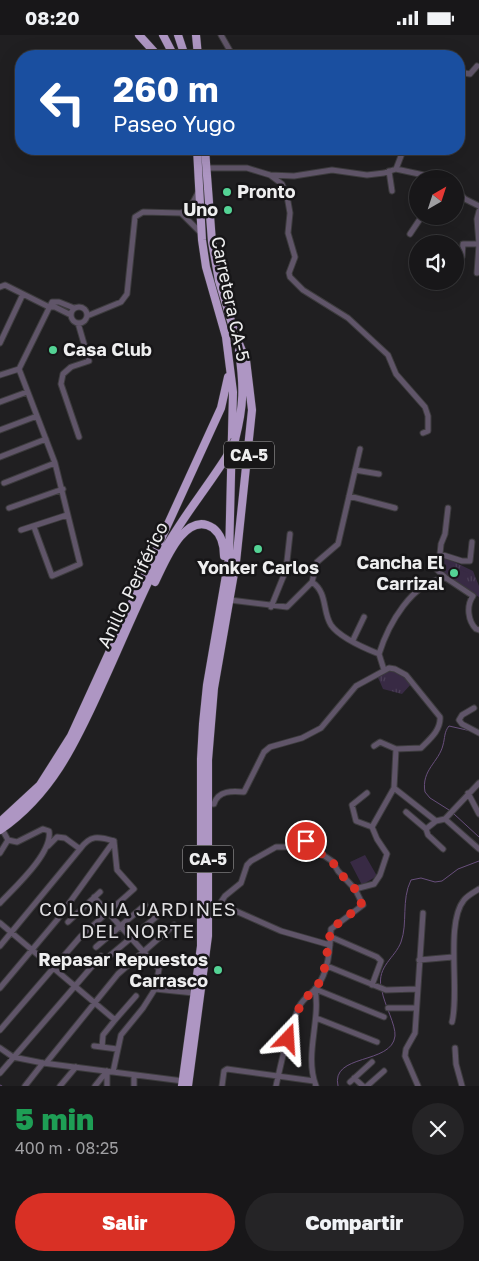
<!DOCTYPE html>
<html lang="es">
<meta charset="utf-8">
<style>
:root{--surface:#181719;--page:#252426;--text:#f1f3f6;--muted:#9f9fa2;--line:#363638;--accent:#d93025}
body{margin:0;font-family:"Golos Text",sans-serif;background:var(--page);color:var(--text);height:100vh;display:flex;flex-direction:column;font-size:19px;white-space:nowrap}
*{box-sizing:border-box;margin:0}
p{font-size:16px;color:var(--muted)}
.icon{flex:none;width:28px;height:28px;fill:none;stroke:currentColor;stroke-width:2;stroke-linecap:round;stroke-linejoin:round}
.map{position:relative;height:1051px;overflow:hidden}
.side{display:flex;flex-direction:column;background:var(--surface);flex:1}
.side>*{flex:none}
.hud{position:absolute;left:15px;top:15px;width:450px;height:105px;border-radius:20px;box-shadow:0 5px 20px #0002,0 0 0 1px var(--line);background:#1a4fa0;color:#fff;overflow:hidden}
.needle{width:32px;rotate:39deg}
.fabs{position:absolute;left:409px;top:135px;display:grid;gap:10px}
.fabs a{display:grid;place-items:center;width:55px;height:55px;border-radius:50%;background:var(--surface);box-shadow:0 5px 20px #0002,0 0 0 1px var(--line);font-size:25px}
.pin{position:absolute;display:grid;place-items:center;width:42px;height:42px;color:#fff;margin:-21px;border:2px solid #fff;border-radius:50%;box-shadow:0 1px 5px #0007}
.me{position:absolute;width:55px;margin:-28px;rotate:20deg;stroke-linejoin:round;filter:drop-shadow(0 0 4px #0008)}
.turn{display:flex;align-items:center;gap:18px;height:105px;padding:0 15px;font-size:22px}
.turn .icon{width:65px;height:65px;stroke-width:2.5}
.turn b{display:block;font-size:35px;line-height:42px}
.round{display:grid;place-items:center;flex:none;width:52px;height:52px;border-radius:26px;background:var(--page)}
.headline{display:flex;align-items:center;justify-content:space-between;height:85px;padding:0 15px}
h1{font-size:30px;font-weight:800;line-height:38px;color:#1e9e55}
.button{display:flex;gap:10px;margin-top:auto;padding:10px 15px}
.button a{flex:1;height:58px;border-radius:30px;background:var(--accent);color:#fff;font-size:20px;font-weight:800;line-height:58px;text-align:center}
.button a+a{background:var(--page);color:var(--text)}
.status{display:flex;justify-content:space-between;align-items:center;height:35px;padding:0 25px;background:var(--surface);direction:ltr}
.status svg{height:14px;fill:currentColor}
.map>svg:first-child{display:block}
.grass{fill:url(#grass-tufts)}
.garden{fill:#382a44}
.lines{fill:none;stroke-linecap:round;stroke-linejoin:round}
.stream{stroke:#684f7c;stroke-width:1}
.minor-casing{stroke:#3d3c3e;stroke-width:7}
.trunk-casing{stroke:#3d3c3e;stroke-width:9}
.minor{stroke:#605569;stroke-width:5}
.trunk{stroke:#ae96c3;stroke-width:8}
.trunk-bridge-casing{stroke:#3d3c3e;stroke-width:9;stroke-linecap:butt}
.trunk-bridge{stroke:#ae96c3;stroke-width:8}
.route{stroke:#d93025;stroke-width:9;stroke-dasharray:0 16.2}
.poi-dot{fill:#54d395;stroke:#171618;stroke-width:2}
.labels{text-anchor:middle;stroke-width:5;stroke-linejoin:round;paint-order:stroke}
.shield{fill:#171618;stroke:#aeadae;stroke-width:1}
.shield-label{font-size:16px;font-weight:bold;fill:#eeeeef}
.poi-label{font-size:18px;font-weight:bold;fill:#eeeeef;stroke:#171618;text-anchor:end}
.street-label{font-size:18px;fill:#eeeeef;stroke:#171618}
.neighbourhood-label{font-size:19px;letter-spacing:1px;fill:#dfdee1;stroke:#171618}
</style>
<div class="status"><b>08:20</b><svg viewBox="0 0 49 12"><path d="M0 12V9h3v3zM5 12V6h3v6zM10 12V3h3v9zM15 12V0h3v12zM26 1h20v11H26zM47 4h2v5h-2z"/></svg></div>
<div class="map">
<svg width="479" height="1051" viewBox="0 0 479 1051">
<defs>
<pattern id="grass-tufts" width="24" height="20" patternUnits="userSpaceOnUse" patternTransform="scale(1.25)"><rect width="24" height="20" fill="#382a44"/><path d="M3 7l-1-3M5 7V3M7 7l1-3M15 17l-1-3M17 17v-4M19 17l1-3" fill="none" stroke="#4b3f56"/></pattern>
</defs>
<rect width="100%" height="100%" fill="#201f21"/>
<!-- grass -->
<path class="grass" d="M442,521L473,536L479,551V562L438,538Z
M395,634L412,648L402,659L383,654L377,640Z"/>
<!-- garden -->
<path class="garden" d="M445,526L469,539L463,552L439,537Z
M365,820L377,841L362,850L350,827Z"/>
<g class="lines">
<!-- stream -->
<path class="stream" d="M449,775L430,763L425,757C421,735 439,727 443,710C445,703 444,697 449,691L471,696
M454,779L479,802
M381,952C377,931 395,923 401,907C408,888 401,865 411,845L421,843L435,847L442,846L458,834L479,826
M0,1050L2,1051
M338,1051C330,1018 392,1030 395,1001C396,990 384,969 382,956"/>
<defs>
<path id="minor" d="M221,0L233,21
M459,37L470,39L477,31
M207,133H247L270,140L294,141L332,135L367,140L384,138L396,134L442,144
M396,134L401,121L400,114
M389,136L392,156
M270,140L282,149L287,161L290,178L288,198L295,222L289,238L290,242L303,255L348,283L388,320L396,339L425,372L428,381V396L423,398
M455,154L465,164L479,171
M181,178L201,198
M410,199L422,181
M455,230L462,222L463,209H479
M477,238L479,209L477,184L479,176
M0,252L5,250L49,272H55L71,280
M71 280a8 8 0 1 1 16 0a8 8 0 1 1-16 0Z
M87,281L121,267L127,259L135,182L143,177L181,178L190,173L199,156
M78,288L89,326L71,332L63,339L61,349L79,402
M0,308L23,259
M0,340L19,334
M0,367L27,357
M0,395L37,381
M0,422L46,404
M355,435L379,439
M4,448L55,428
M349,461L395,473
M9,473L63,454
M34,492L52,541L80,529L55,428L19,334L52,267H59L74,273
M21,495L67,480
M440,519L441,509L445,499L448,473
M445,542L436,534L440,519L462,526H470L472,507
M312,547L317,527L338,509L360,414
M312,547C328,558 322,576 331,590C340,603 364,613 379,619
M230,565L287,572L312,547
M271,572L286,535L290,499
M353,605L364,582
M384,635L379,619C388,590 412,546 446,543L473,561C466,571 468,586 476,594L479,595
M474,673L462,680L459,685L462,689L479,698
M374,711L380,707L396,714
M394,753L436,786L445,784L479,748
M367,758L352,770L356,786L372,792
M468,758L479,779
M208,769H214C218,755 233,756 244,757L264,717L270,712L302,703L321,693L356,651L389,633L395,634L406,640L440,682C441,695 430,704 421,713L396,714L394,753L372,792L377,804L387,819L380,840L374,849L355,854
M406,777L426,794L436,786
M445,784L479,814
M426,794L428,800L443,814
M48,811L57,802L65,803L80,814C90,800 98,801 114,806
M0,818L8,805L2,794
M94,862L159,934L155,954L143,973L121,1000L113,1037
M0,868C14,853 53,818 49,796L43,794L17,807L8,805
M220,869L281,896L330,910
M208,880L213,879L225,861L241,848L247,830L251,826L276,812H297L306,806L313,807L320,818L332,826L338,836L355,854L363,870L331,894C330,913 329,937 316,953C311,959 304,963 300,970C288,995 282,1024 276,1051
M68,887L100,857
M0,888L115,985L136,961
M331,902L377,922L381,926L372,950
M0,911L80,814
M96,912L145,870
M107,923L162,877
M419,925L453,922
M327,931L386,955L417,954
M0,953L57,885L114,806
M155,954L194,958
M388,973H416
M316,983L377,1007
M452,987C460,957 445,888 464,865C467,861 474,857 479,854
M0,995L81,901L134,854L117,835L114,806
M94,1011L117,1014
M102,1012L103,1000L115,985
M0,1013L13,1022L43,1028L183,1046
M455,1013L456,1029L462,1051
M46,1028L118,939L174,890
M0,1038L101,921
M354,1043L363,1051
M350,1047L372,1027
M25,1051L43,1028
M60,1051L76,1032
M95,1051L107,1036
M107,1051V1036
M134,1051V1040
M222,1051L224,1036L227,1034L314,1046
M316,1051C304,1019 321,986 315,954L384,982
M367,1051L384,1036
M418,1051L405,1021L406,1014L415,998L423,878"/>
<path id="trunk" d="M139,0L158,21
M163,0L174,21
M178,0L185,21
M196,0L198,21
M235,405C244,370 244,352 239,316
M155,547C164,529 185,474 213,493C222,500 224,510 224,521
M0,787L40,750L71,701L221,373L228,342
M0,795C51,760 75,709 100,654C120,611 138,566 160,523C179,486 205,456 227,421
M182,1051L201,911V724L203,689L207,650L229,523L233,357L226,302L206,232L202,205L197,114
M188,1051L208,901V725L214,653L236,527L252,375L246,325L235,299L219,246L212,207L205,114"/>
</defs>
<!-- minor casing -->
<use href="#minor" class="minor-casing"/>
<!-- trunk casing -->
<use href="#trunk" class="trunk-casing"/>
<!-- minor -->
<use href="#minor" class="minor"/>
<!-- trunk -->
<use href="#trunk" class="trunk"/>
<defs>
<path id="trunk-bridge" d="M227,421L235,405"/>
</defs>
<!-- trunk-bridge casing -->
<use href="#trunk-bridge" class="trunk-bridge-casing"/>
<!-- trunk-bridge -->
<use href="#trunk-bridge" class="trunk-bridge"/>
</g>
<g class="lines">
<!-- route -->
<path class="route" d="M288,1004L301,968L318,950L324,936L331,894L362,870L355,854L338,836L332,826L320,818L313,808L306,806"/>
</g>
<!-- markers -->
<g class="poi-dot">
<circle cx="227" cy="157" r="5"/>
<circle cx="228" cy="175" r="5"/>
<circle cx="53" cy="315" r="5"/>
<circle cx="258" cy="514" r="5"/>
<circle cx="454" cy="538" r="5"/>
<circle cx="218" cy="935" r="5"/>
</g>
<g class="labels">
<!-- shield labels -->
<g class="shield">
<rect x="224" y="406.5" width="50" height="27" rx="4"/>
<rect x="183" y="810.5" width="50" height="27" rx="4"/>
</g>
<g class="shield-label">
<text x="249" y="426">CA-5</text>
<text x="208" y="830">CA-5</text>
</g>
<!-- poi labels -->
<g class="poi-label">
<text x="237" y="163" text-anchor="start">Pronto</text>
<text x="218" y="181">Uno</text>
<text x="63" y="321" text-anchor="start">Casa Club</text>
<text x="444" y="534">Cancha El<tspan x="444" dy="21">Carrizal</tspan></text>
<text x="258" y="539" text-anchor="middle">Yonker Carlos</text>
<text x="208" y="931">Repasar Repuestos<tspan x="208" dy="21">Carrasco</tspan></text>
</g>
<!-- street labels -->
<g class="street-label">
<text transform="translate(230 264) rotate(78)" y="6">Carretera CA-5</text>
<text transform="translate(133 550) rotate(-64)" y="6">Anillo Periférico</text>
</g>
<!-- neighbourhood labels -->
<g class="neighbourhood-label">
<text x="138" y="881">COLONIA JARDINES<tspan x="138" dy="22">DEL NORTE</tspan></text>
</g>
</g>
</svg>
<div class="fabs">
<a><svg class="needle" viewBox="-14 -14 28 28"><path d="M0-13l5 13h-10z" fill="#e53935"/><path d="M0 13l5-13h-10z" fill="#9f9fa2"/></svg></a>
<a><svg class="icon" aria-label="sound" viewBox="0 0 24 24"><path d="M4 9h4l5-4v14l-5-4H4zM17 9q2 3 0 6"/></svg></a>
</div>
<div class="pin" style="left:306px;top:806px;background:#d93025"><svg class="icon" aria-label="arrive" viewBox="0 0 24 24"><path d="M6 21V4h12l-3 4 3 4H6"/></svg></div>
<svg class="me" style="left:288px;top:1004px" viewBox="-20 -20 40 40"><path d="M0-17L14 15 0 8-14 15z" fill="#d93025" stroke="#fff" stroke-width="4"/></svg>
<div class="hud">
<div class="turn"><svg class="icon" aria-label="left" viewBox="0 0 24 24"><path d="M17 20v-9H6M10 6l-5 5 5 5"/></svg><div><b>260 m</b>Paseo Yugo</div></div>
</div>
</div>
<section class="side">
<div class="headline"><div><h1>5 min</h1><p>400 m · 08:25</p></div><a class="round"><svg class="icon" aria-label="close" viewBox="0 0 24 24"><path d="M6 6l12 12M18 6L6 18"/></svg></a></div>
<div class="button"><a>Salir</a><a>Compartir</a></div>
</section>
